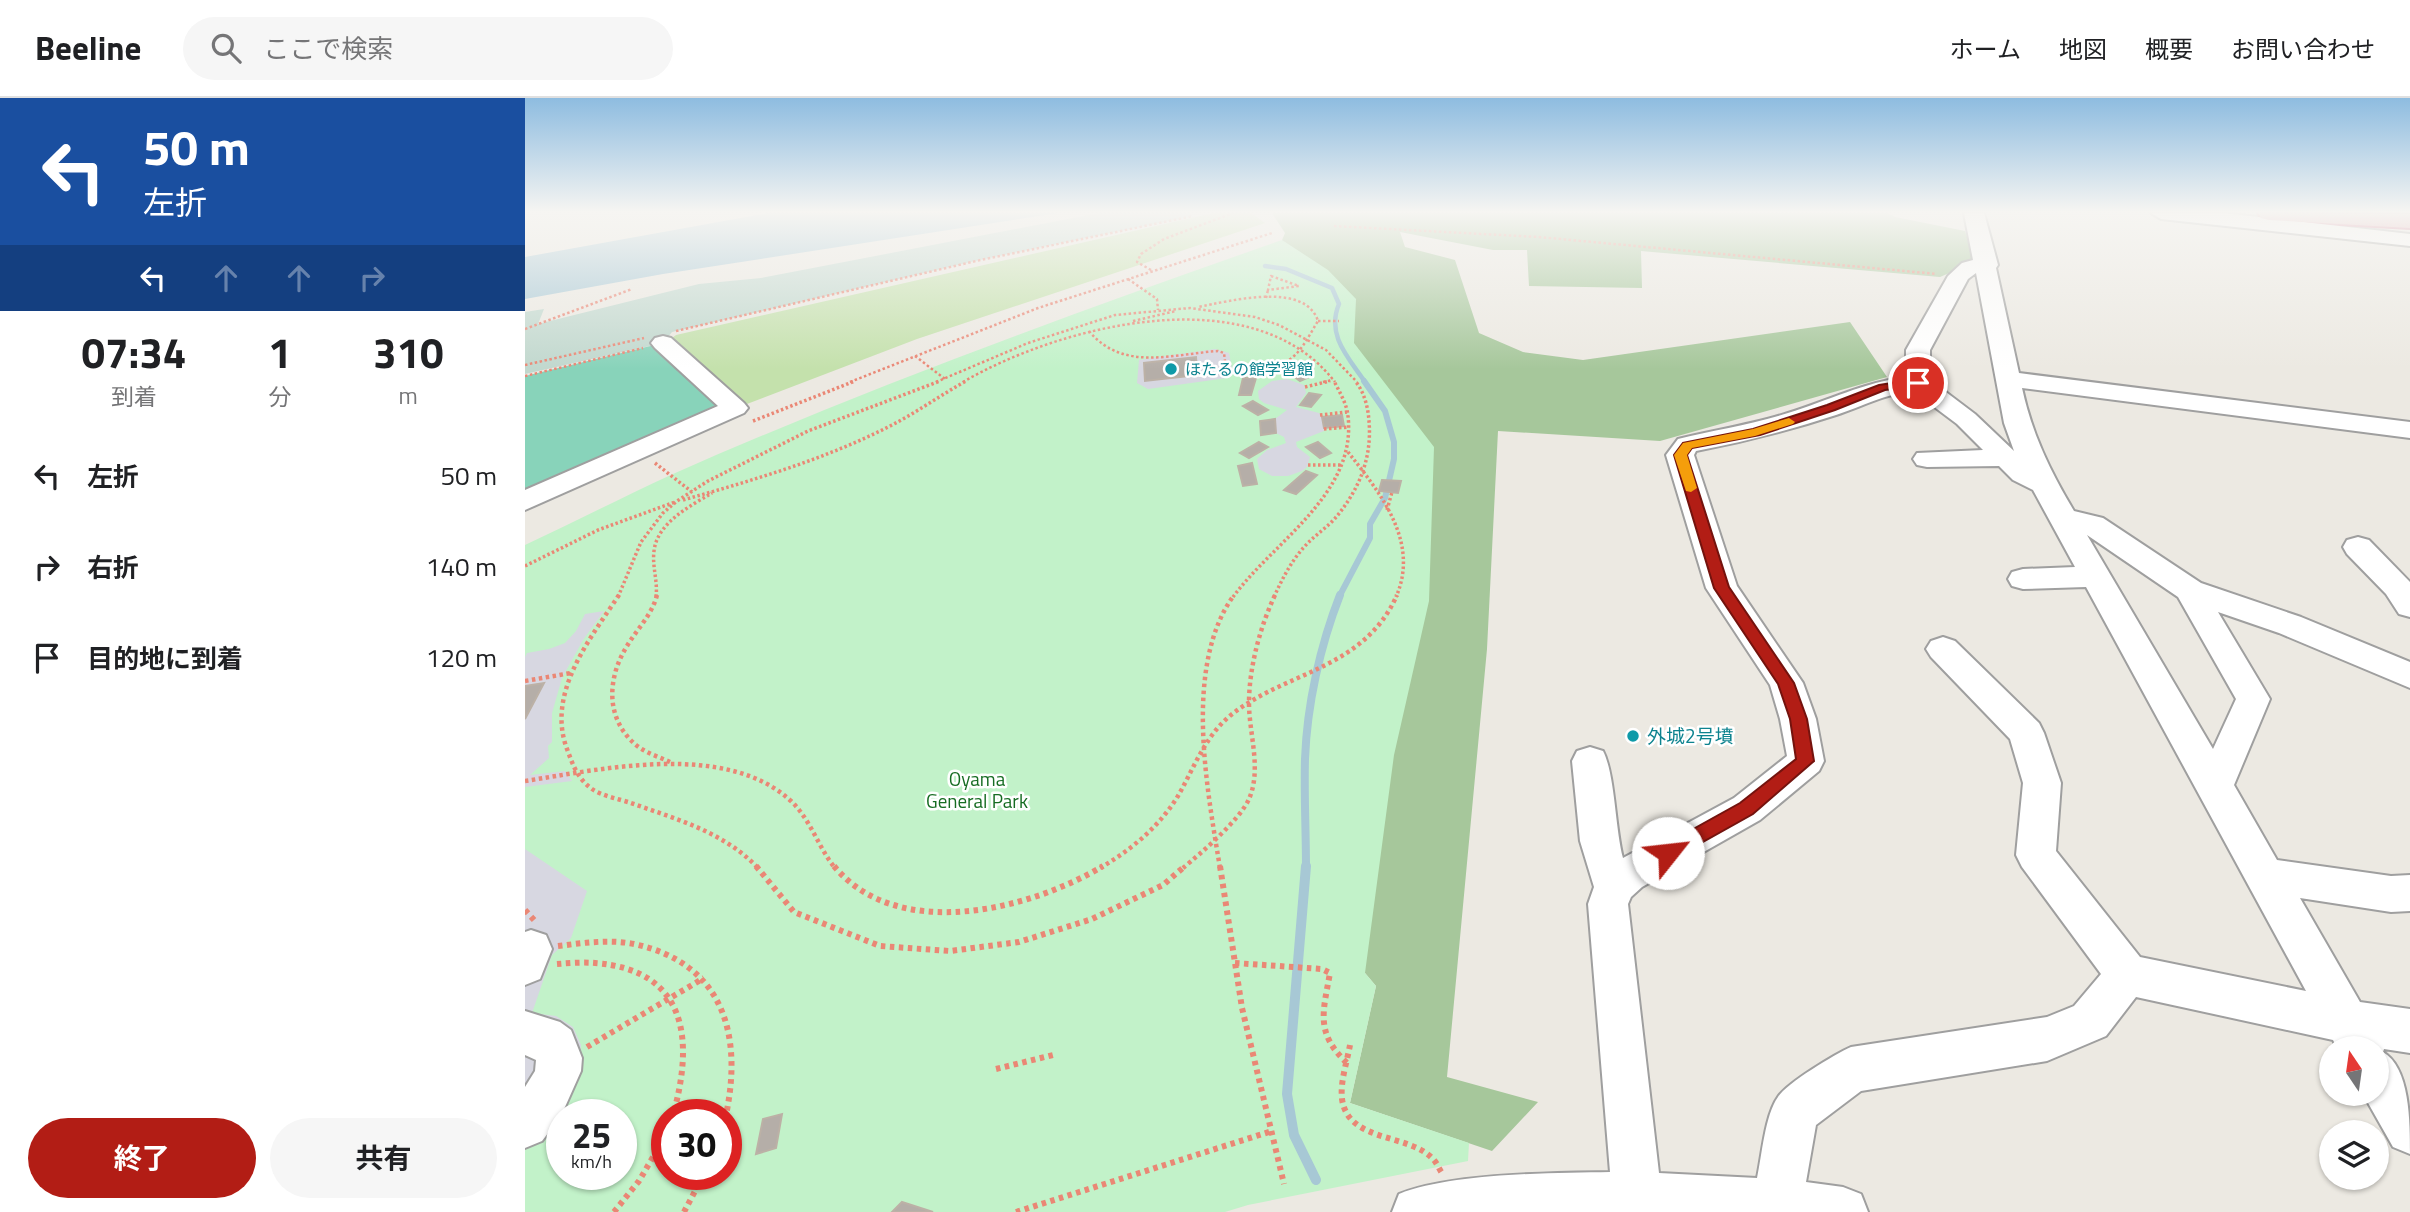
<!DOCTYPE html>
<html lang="ja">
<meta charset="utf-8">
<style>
:root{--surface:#fff;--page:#f6f6f6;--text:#202124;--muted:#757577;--line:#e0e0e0;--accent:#b21d15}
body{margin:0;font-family:"Titillium Web","Noto Sans JP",sans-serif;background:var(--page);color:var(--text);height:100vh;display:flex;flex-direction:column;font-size:26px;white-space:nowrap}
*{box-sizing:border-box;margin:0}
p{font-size:23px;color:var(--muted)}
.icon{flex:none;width:38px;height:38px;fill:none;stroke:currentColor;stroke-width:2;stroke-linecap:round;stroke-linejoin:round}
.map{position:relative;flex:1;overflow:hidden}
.drawer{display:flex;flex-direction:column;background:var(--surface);width:525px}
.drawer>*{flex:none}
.hud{background:#1a4fa0;color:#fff;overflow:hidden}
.needle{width:46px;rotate:347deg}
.fabs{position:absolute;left:1794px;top:938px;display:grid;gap:14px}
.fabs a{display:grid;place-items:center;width:70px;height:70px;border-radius:50%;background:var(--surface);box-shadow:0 2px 5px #0004;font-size:35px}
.speed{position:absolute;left:21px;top:1001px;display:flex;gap:14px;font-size:35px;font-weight:700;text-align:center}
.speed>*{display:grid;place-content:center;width:91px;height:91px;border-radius:50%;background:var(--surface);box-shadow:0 2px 5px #0004;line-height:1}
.speed small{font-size:18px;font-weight:400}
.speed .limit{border:10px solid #d22;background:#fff;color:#111}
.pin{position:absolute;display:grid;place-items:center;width:60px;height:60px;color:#fff;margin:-30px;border:4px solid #fff;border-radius:50%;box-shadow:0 2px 7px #0007}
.me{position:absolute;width:77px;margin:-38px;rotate:61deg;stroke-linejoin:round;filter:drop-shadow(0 0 5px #0008)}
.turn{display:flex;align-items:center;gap:24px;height:147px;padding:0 28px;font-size:32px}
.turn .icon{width:91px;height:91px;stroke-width:2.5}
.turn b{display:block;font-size:49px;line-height:60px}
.lanes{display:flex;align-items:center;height:66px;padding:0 28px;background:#0003;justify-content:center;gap:35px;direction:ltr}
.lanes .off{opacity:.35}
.eta{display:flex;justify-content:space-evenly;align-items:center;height:119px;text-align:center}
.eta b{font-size:42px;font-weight:700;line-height:49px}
.primary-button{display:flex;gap:14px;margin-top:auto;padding:14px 28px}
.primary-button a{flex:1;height:80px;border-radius:42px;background:var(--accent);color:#fff;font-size:28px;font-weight:700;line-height:80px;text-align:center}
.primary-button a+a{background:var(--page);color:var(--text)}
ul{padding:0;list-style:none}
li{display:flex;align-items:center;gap:21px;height:91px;padding:0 28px}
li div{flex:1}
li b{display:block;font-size:26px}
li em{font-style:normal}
header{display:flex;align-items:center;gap:42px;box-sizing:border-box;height:98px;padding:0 35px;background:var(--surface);border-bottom:2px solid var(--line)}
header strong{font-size:33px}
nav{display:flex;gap:38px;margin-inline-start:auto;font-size:24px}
.search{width:490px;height:63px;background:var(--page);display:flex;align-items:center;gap:18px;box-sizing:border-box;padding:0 24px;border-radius:38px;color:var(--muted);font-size:26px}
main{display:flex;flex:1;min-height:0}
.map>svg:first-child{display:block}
.grass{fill:#c4e1ac}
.forest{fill:#a6c79b}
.wetland{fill:#c1d8ce}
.park{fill:#c2f2c9;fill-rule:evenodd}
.pitch{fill:#88d3ba}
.plaza{fill:#d7d7e1;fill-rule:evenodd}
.water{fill:#a7c8d5}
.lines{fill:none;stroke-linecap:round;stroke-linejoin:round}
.stream-far3{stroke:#a7c8d5;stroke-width:4.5}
.stream-far2{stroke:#a7c8d5;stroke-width:6}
.stream-far1{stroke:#a7c8d5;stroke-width:8}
.stream{stroke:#a7c8d5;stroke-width:10}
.building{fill:#b5aea8;stroke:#bcb1a6;stroke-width:2}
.minor-casing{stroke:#9f9f9f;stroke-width:4}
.highway-casing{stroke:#c3365f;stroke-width:4}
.path-far3{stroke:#ea8775;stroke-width:2.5;stroke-dasharray:2.5 2.5;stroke-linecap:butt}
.path-far2{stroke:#ea8775;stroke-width:3.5;stroke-dasharray:2.5 2.5;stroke-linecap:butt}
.path-far1{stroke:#ea8775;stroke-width:4.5;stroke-dasharray:3.5 3.5;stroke-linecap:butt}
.path{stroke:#ea8775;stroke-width:6;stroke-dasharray:4.5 4.5;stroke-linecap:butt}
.minor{fill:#fff;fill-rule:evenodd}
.highway{fill:#dc919b;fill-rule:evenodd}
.route{fill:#b21d15;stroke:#74130e;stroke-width:2}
.slow{fill:#f59e0b}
.culture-dot{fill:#0f9aa8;stroke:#fff;stroke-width:2.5}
.labels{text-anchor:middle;stroke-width:5;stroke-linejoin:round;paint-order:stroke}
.far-culture-label{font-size:16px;fill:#0d838f;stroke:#fff;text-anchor:start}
.culture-label{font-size:19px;fill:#0d838f;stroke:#fff;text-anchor:start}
.park-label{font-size:19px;fill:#166c22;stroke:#fff}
</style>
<header>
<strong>Beeline</strong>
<div class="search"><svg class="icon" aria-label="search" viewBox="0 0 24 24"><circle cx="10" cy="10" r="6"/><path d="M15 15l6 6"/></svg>ここで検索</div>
<nav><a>ホーム</a><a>地図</a><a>概要</a><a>お問い合わせ</a></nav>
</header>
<main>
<section class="drawer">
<div class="hud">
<div class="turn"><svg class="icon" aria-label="left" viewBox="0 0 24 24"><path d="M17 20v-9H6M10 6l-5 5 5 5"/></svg><div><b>50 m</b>左折</div></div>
<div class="lanes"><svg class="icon" aria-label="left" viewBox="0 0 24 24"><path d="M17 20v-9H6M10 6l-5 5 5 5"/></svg><svg class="icon off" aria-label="ahead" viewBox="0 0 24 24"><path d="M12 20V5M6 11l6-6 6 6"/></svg><svg class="icon off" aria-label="ahead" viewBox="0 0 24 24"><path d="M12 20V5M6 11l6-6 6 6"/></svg><svg class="icon off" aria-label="right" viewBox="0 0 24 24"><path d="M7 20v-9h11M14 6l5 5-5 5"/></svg></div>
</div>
<div class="eta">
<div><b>07:34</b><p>到着</p></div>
<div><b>1</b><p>分</p></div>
<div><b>310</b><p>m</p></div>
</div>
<ul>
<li><svg class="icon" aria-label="left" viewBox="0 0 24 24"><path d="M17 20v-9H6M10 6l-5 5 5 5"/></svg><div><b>左折</b></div><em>50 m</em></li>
<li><svg class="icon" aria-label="right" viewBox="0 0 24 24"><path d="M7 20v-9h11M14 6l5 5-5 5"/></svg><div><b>右折</b></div><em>140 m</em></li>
<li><svg class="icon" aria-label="arrive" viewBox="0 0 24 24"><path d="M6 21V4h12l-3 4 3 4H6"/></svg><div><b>目的地に到着</b></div><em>120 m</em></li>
</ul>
<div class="primary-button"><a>終了</a><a>共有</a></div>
</section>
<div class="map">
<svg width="1885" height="1114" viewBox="0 0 1885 1114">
<rect width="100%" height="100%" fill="#ece9e2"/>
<!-- grass -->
<path class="grass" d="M688,115H726L740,125L392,241L222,306L143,243L151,237Z"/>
<!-- forest -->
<path class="forest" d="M747,115H1363L1370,119L1440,133L1450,164L1415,179L1116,153L1117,190L1004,188L1002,152H968L875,134L880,149L930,162L954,235L998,254L1058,262L1325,224L1362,279L1135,343L973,333L962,551L922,979L1013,1004L967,1053L825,1005L851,888L840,875L755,147L760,135Z"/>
<!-- wetland -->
<path class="wetland" d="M574,115H664L668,118L450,163L147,234L138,245L0,276V214L19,211L13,226L174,186L236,180Z"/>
<!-- park -->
<path class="park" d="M757,142L803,172L831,201L829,245L909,349L904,503L869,657L840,875L851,888L825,1005L944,1045L943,1063L723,1107L700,1114H0V447C49,424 98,399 148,376C347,288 552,214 757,142ZM37,1017H96V1076H37ZM142,1017H201V1076H142Z"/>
<!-- pitch -->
<path class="pitch" d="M138,245L210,310L0,403V278Z"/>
<!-- plaza -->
<path class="plaza" d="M690,251L704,255L708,275L702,280L623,291L612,285L614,262ZM670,259L672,277L620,282V265Z
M762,281L779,287L781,295L771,309L794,315L797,319L799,333L771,344L772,349L785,359L782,369L777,373L763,378H747L734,371L732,361L742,352L761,345L759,339L751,335L750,321L762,312L739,305L734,301L733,293L747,283Z
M79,513L58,542L37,580L27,615V644L23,648L24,660L5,677L40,673L47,683L0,689V621L19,586L0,588V559L2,555L24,551L40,545L51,533L60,516Z
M0,751L62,793L46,840L27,857L7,915L31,918L48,929L56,947L55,958L0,1041Z"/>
<!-- water -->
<path class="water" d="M243,115H534L138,176L0,201V159Z"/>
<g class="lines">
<!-- stream-far3 -->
<path class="stream-far3" d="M740,168L761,171L807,190L814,206C801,237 823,259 840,284"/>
<!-- stream-far2 -->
<path class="stream-far2" d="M814,499L845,440V426L860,400L869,361V344L860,313L839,283"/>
<!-- stream-far1 -->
<path class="stream-far1" d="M781,770C781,734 779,698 780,661C782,607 795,548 815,497"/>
<!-- stream -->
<path class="stream" d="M781,768L762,996L769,1037L791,1082"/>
</g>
<!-- building -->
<path class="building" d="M671,259L672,277L620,283L619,265Z
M768,266L786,278L775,283L758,270Z
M718,280H731L726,297H714Z
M784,295L796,297L786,309L775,307Z
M728,303L743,312L733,317L718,308Z
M817,317L819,328L799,330L797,319Z
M750,321L751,335L736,337L735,323Z
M734,344L743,349L724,360L715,355Z
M793,344L806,355L795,360L781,349Z
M727,365L732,386L718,388L713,368Z
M781,373L792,377L771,396L759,392Z
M857,382L876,383L873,395L854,393Z
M19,585L0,621V588Z
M257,1016L251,1050L231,1056L238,1021Z
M377,1104L408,1114H367Z"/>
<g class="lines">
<defs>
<path id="minor" d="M1439,115H1459L1473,167L1471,170L1494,275L1885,324V340L1497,290C1507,336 1525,373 1549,413L1578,420L1676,485L1776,519L1885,564V590L1754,535L1693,514L1745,601L1709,687L1752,762L1866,778L1885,777V813L1866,814L1775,800L1835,904L1885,911V955L1859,951L1858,954C1885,970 1885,1023 1885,1056L1868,1049L1838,996H1852V950H1812L1808,942L1611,899L1581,938L1522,963L1336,993L1291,1027L1281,1084L1318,1089L1336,1096L1343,1114H867L874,1096C926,1075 1027,1075 1085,1074L1063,806L1069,789L1055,743L1047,663L1052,653L1065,649L1078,653C1090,676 1090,730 1098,760L1209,700L1262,658L1255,621L1245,587L1181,490L1141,357L1153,341C1189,332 1226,327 1263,315C1302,303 1340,284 1381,279V252L1423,178L1437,165L1448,162ZM1451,175L1479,325L1489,353L1450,316L1405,282V252L1443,181ZM1388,293L1432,326L1458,352L1392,355L1388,361L1392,367L1402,369L1474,368L1488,382L1508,392L1550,469L1498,471L1487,474L1483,481L1487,488L1498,491L1561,489L1781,893L1615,859L1531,753L1536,685L1519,635L1514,625L1430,543L1418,539L1406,543L1401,551L1406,559L1485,641L1498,685L1491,757L1497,769L1576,876L1549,908L1522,919L1326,949C1310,956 1262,985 1253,999C1240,1017 1237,1057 1232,1080L1134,1075L1103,806L1106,799L1117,789L1235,722L1294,673L1299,663L1291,621L1278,585L1212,488L1169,357L1171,353C1219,344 1265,332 1311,317C1338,308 1360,296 1388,293ZM1562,437L1653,499L1711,601L1688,651Z
M1626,115H1698L1885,136V148L1636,121Z
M138,238L146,240L219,305L223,310L219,315L0,412V392L193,308L130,250L126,245L130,240Z
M1833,439L1844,442L1885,484V519L1874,516L1861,496L1822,456L1818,449L1822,442Z
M6,832L21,837L27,851L15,881L0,887V834Z
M0,913L35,924L46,932L57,960L56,973L36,1018L17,1043L0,1050V989L10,973L11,962L0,957Z"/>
<path id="highway" d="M1733,115L1885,116V130L1744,122L1736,120Z"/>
</defs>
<!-- minor casing -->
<use href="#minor" class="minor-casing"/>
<!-- highway casing -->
<use href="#highway" class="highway-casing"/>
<!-- path-far3 -->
<path class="path-far3" d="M809,128L1014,139L1412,176
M626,172L612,164L616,156L639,141L708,115
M746,178L774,188L743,192Z
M603,181L632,201L633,212
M741,200L743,192
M608,223L651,213
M793,223H814
M0,231L107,191
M151,233L451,163L668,118
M564,233C598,274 647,256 693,253L699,255L701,271C723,274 755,273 771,256C780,247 786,234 793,223C780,183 705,203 673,209
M390,258L420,281
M0,267L119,240
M0,278L118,250
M325,284L513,210L747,135
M411,284L503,245L590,217L665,210L730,219L754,227L801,252L832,284
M438,284C536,227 728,178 810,284
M798,284L808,282"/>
<!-- path-far2 -->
<path class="path-far2" d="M780,289L805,283
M795,317L822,314
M228,323L330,283
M799,331L824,329
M823,354C856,396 895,444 871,499
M130,365L167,394
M783,367H818
M158,402C229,382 301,361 367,327C392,314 416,297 441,283
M862,412L867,394
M0,468L73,432L150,404
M93,499L116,444L138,415L152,403L183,383L283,333L415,283
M131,499C133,483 127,469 129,453C132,425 165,408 187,395
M708,499C749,443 832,396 823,318C822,306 814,293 809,283
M749,499C757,481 767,462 780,448C790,437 803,429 812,418C835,390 847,359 844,323C843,309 839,293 830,283"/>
<!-- path-far1 -->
<path class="path-far1" d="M94,497C65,541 21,595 42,651C48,667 52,680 67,691C77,698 94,701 106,705C151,721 199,734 233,770
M132,497C127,517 112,531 102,548C82,580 80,621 111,647C121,655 134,659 145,664
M0,583L46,575
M0,683C78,671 201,643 266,703C286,722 293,749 310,770
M575,770C606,752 634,729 653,698C669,670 680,638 706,617C761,573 839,572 872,497
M658,770C676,755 714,723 724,701C737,671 724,636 724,605C724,570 735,529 750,497
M695,770C682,690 658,568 709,497"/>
<!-- path -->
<path class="path" d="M231,768L269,814L355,848L425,853L494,844L567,821L638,787L660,768
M309,768C372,845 505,812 578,768
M695,768L717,910L759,1086
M0,812L10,823
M33,848C58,845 84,841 109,846C198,865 218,936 201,1017
M710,865L797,871L805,875C798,914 790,935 822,965
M32,866C44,865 58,864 70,865C163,872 169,943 148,1017
M825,947C822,964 815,984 817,1001C823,1045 884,1035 908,1061C912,1065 914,1071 917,1075
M62,949L179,880
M471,971L528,957
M129,1057L142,1058
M89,1114L114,1083L142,1035
M159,1114L179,1076
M491,1114L747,1033"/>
<!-- minor -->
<use href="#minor" class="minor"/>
<!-- highway -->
<use href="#highway" class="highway"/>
</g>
<!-- sky -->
<linearGradient id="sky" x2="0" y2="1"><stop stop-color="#8ebce0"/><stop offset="0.42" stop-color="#f6f5f2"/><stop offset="1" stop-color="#f6f5f2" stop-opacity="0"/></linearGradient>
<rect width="1885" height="271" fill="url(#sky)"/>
<!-- route -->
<path class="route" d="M1393,281L1397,282V287L1360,292L1310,312L1235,337L1167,350L1162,357L1204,489L1269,585L1282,621L1289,663L1228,716L1149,760L1143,763L1136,760L1133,755L1136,749L1215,705L1271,661L1265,621L1253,586L1189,490L1149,357L1158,345L1228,331L1302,307L1354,287Z"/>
<!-- slow -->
<path class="slow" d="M1264,320L1270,324L1268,326L1230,338L1167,350L1162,357L1172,390L1166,394L1161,393L1149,357L1158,345L1228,331Z"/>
<!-- markers -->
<g class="culture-dot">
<circle cx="646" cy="271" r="7"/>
<circle cx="1108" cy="638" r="7"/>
</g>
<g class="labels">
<!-- far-culture labels -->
<g class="far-culture-label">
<text x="660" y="277">ほたるの館学習館</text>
</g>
<!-- culture labels -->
<g class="culture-label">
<text x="1122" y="645">外城2号墳</text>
</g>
<!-- park labels -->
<g class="park-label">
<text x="452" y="688">Oyama<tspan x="452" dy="22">General Park</tspan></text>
</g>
</g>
</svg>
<div class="fabs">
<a><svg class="needle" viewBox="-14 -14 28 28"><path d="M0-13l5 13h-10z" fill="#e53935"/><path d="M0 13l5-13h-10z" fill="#757577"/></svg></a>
<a><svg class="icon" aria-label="layers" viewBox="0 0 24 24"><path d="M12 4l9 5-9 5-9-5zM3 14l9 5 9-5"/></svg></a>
</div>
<div class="speed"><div>25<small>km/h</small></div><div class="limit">30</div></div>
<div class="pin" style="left:1393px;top:285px;background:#d93025"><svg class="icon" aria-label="arrive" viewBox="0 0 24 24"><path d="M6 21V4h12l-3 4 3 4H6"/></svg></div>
<svg class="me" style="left:1143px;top:755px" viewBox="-20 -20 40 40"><circle r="19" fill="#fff"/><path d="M0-13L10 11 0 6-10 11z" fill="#b21d15"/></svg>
</div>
</main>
